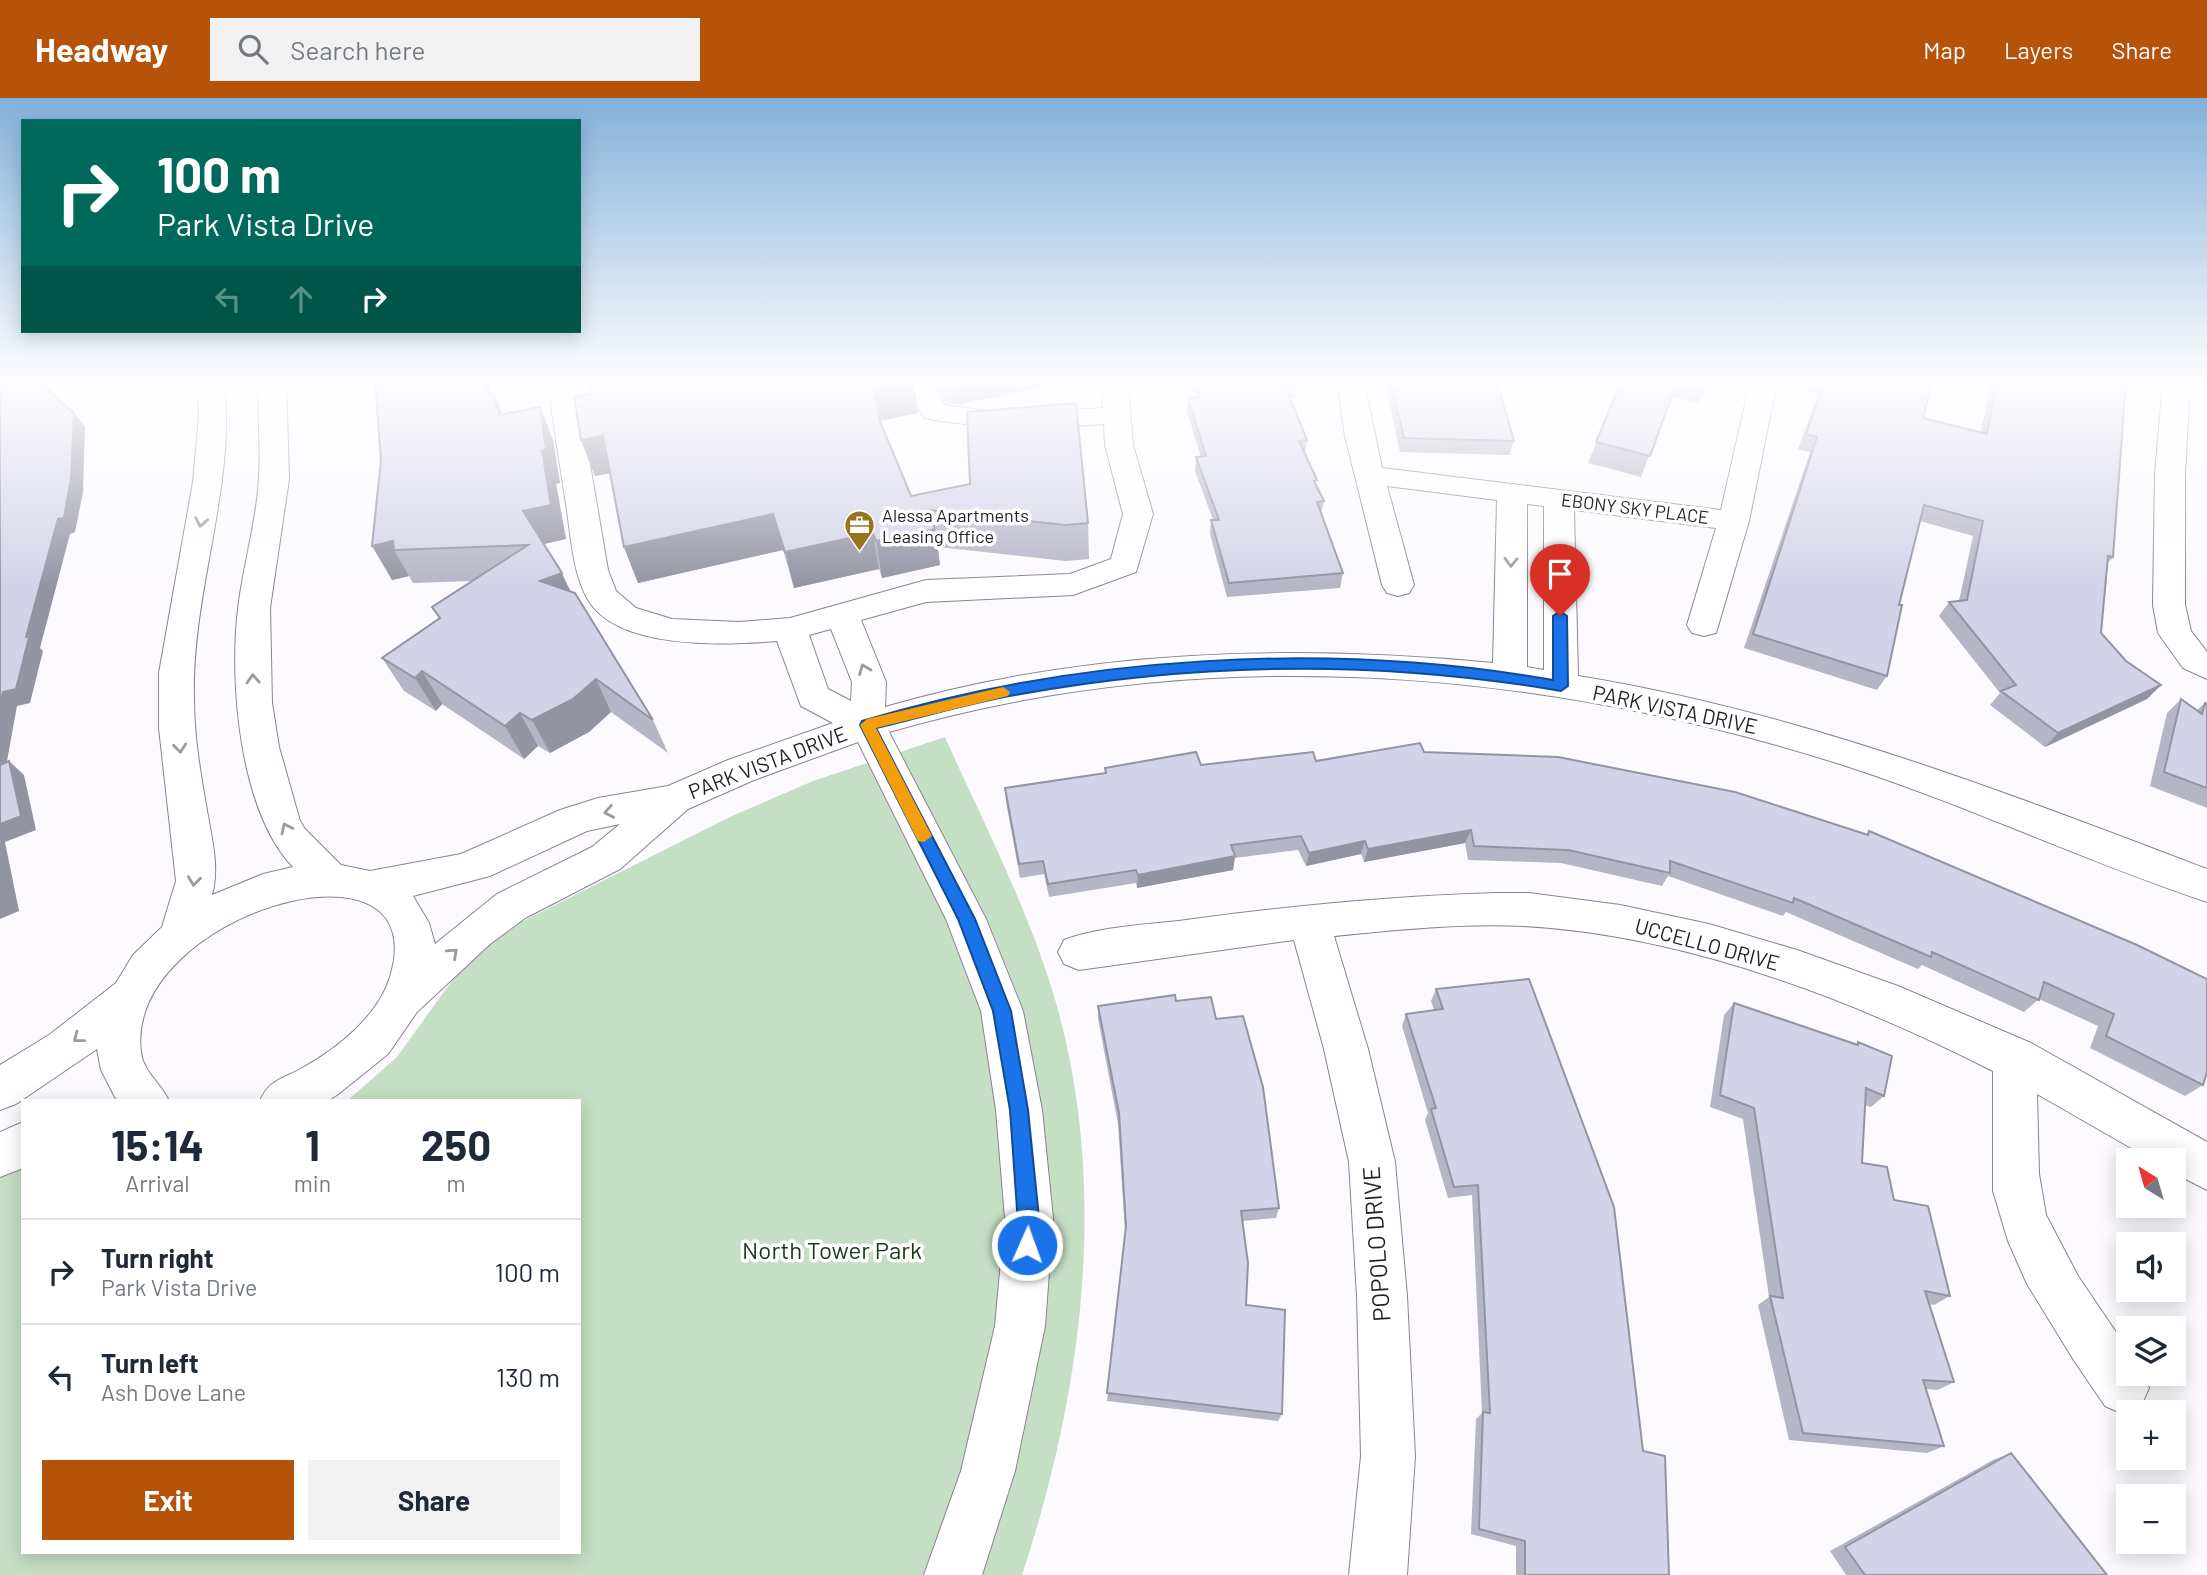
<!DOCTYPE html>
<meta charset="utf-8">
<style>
:root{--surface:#fff;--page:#f2f2f3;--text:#1f2937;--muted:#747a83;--line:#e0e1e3;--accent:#b45309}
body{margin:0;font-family:Barlow,sans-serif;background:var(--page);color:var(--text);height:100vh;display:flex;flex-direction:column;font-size:26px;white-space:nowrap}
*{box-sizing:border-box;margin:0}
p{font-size:23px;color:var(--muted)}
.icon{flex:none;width:38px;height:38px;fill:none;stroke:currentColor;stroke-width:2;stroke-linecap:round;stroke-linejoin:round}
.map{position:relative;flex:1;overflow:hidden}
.details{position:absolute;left:21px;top:1001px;width:560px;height:455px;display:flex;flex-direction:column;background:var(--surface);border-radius:0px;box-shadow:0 4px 18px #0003}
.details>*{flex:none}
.banner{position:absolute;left:21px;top:21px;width:560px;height:214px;border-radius:0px;box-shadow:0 4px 18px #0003;background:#00695c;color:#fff;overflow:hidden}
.needle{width:46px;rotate:323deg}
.controls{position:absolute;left:2116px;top:1050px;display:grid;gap:14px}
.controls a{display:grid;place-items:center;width:70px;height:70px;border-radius:0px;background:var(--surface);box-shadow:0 4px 18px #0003;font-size:35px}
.pin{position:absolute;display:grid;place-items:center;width:60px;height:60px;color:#fff;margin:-72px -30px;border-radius:50% 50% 50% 0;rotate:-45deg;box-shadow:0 0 7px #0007}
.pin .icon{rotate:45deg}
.me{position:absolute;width:77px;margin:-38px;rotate:2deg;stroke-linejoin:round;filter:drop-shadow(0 0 5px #0008)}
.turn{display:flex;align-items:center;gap:24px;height:147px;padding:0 21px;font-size:32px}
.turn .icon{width:91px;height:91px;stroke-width:2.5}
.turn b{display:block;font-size:49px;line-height:60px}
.lanes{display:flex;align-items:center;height:66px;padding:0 21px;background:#0003;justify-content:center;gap:35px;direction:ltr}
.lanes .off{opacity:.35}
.eta{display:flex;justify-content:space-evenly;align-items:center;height:119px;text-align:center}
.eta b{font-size:42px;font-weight:700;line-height:49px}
.action{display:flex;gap:14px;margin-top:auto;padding:14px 21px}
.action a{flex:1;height:80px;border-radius:0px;background:var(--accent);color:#fff;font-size:28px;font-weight:700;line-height:80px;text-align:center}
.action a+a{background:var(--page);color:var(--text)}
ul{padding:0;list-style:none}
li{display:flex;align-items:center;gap:21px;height:105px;padding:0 21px;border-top:2px solid var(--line)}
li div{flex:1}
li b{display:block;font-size:26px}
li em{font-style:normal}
header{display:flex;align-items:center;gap:42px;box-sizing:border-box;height:98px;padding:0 35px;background:var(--accent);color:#fff}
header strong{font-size:33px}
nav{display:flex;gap:38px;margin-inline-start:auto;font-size:24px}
.search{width:490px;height:63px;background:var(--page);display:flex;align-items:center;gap:18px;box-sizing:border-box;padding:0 24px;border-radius:0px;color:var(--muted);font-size:26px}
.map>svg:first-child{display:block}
.green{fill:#c5dfc4}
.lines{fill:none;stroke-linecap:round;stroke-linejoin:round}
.minor-casing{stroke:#8b8194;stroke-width:2}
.minor{fill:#fff;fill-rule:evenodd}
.wall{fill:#b5b5c8}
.shaded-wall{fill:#9394a3}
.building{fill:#d2d3e9;stroke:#9394a3;stroke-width:2}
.oneway{stroke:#9c9a9d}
.route{fill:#1a73e8;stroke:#114b97;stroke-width:2}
.slow{fill:#f59e0b}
.labels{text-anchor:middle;stroke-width:7;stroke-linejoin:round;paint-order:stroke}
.far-street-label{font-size:18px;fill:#231f26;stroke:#fff}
.far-poi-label{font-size:18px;fill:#231f26;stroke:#fff;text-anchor:start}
.street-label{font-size:21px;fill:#231f26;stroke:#fff}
.near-street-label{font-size:24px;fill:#231f26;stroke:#fff}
.near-park-label{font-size:24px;fill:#133c17;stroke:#fff}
</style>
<header>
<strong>Headway</strong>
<div class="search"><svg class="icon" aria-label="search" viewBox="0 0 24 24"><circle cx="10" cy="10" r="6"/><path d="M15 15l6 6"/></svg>Search here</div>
<nav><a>Map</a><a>Layers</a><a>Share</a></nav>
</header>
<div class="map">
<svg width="2207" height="1477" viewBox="0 0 2207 1477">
<rect width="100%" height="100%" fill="#fcfafe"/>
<!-- green -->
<path class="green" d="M945,639C981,720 1024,802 1051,888C1111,1079 1084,1290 1022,1477H0V1080L23,1068V1454H579V1003H347L397,959L459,873L509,830L732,718L813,683Z"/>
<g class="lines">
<defs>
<path id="minor" d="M198,284H224C236,391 191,494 194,601C194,637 200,672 206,707C211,737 220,768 212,797L263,776L293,769C240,714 229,585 238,511C243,467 257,423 259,379C261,348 257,315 259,284H286L289,381L270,510L272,605L279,649L300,723L305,731L341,767L370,773L461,756L560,712L598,700L668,688L728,662L833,625L801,608L777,543C726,547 616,553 587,500C572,472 571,437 566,406C560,365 552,324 549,284H576L608,472L616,493L636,510L672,521L739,524L790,520L926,482L1070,476L1111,461L1123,416L1105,347L1104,326L1010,332L934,322L924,320L904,284H931L944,307L1010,316L1103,310L1102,284H1128L1133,347L1153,416L1136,474L1073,497L926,504L861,522L886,584L885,609C1084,551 1289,546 1493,565L1497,402L1387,388L1414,487L1409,495L1398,498L1387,495L1382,487L1345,338L1337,284H1364L1382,370L1721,412L1750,284H1777L1749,423L1716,535L1704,538L1692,535L1687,527L1716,430L1574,412L1578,578C1796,613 2002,693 2207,771V804C2084,763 1967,707 1843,667C1535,569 1202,543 889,634L986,821L1023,913L1042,1012L1053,1120L1045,1228L1015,1373L982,1477H924L961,1373L995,1228L1005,1120L996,1012L981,913L946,821L858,644L754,682L688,711L620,771L525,820L490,846L417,914L388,956L337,997L327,1003H260C269,981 284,981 304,969C338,950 378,918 390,879C437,724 123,817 141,954C143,974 161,985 169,1003H117L101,972L97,951L16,1006L0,1012V967L49,937L116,885L133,857L162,829L176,783L159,630V575L193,384L199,318ZM1527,406L1544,408V572L1527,569ZM831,531L852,584L851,603L828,591L809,537ZM620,726L592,749L497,796L435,846L429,825L413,798L490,778L587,733Z
M2163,284H2190L2185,376V507L2191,533L2207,554V581L2183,570L2158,535L2153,507L2155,376Z
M1496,795H1529L1620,807L1709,826L1797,852L1898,888L2031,945L2207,1044V1092L2174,1075V1062H2152L2037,996L2039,1076L2046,1117L2078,1178L2128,1252V1276H2143L2149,1290L2141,1308L2123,1316L2105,1308L2075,1264L2027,1186L2008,1143L1993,1093V973C1851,901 1685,837 1524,828C1462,825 1396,832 1334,838L1368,951L1395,1064L1407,1198L1415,1358L1407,1477H1349L1361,1358L1357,1198L1349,1064L1324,951L1294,842L1079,872L1064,866L1058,854L1064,842C1102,828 1146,827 1186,822C1289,808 1392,798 1496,795Z
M23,1024V1070L0,1079V1034Z"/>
</defs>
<!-- minor casing -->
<use href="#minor" class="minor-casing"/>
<!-- minor -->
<use href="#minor" class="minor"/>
</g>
<!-- wall -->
<path class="wall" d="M375,284H488L491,295L503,316L540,309L553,342L560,385L556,386L566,441L544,446L571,493L653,622L668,655L611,614L589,634L550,655L538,648L524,661L442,606L436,613L404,593L382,560L439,521L432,509L472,483L413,485L409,478L392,482Z
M932,284H1062V285L960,306L946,305Z
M1190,284H1297L1298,286L1296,300H1290L1307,342L1305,355L1316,387L1324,403L1321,416L1343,475L1340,490L1227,499L1210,436L1211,422H1213L1195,373L1196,359H1201L1187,314L1188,300H1195Z
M1385,284H1497L1514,343L1509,357L1400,354Z
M1616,284H1708L1697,305L1672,298L1641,379L1588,365L1620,285Z
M1809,284H1932L1923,320L1981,334L1991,284H2126L2113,459L2108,465L2101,535L2126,563L2161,587L2147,601L2045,649L1990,607L2000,595L1939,518L1949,504L1959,503L1973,438L1920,423L1899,507L1887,578L1877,592L1744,550L1810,354L1798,351L1818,297L1805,294Z
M590,296L918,315L880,323L911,398L1088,425L1089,461L1066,463L938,449L940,467L882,480L879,471L794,490L783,452L638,485L624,449L610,375L595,378L581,342Z
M2181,601L2197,612L2205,605L2207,606V710L2150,688L2167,615Z
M1424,654L1867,736L1869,733L2207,881V977H2206L2203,987L2185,998L2090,950L2098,928L2039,901L2024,914L1922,867L1918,871L1786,814L1783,818L1668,778L1662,788L1561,765L1468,762L1465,745L1364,764L1361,756L1306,768L1298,752L1235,760L1233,772L1137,790L1136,785L1049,799L1044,776L1020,780L1006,704L1005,690L1105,675V670L1316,663Z
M1436,891L1643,1353L1669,1477H1516V1448L1471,1436L1476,1321L1482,1315L1472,1097L1448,1100L1425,1022L1428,1015L1402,928L1406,916L1434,912L1431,903Z
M1176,903L1216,921L1279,1110L1276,1120L1243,1123L1246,1207L1282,1316L1278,1323L1107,1303L1125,1134L1118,1026L1098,921V908Z
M1734,905L1856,946L1858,944L1884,998L1871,1009L1865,1007L1862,1065L1894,1102L1950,1198L1934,1207L1929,1206L1954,1284L1938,1292L1926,1291L1944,1348L1927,1355L1789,1342L1758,1207L1769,1199L1743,1021L1710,1009L1724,917Z
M2011,1355L2107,1477H1846L1830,1453L1993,1362Z"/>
<!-- shaded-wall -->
<path class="shaded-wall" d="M44,284H45L56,297L50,300L39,286Z
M484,284H488L502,329L488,295Z
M894,284H914L918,315L880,323L885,357L874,288Z
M957,284H1062V285L960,306Z
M1705,284H1708L1697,305Z
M493,295L508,328L499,317Z
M540,309L553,342L560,385L556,386L566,441L539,447L523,413L542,352Z
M74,315L85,329L83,394L75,434L70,436L40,550L43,553L30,605L17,608L3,685L0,682V607L3,594L26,539Z
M603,338L616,374L595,378L581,342Z
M773,416L783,452L638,485L624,449Z
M935,431L940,467L882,480L876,443Z
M873,435L879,471L794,490L785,454Z
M393,443L394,452L409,478L392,482L372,448Z
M562,475L577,509L540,483Z
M422,573L442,606L436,613L415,580Z
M596,581L611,614L589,634L550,655L532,622Z
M2161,587L2147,601L2045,649L2058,635Z
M520,615L538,648L524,661L505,628Z
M9,663L24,677L36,732L5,744L19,813L0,821V726Z
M1471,732L1465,745L1364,764L1368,751Z
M1365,743L1361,756L1306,768L1309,755Z
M1235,758L1233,772L1137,790L1138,777Z"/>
<!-- building -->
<path class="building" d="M0,284H44L39,286L74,315L71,380L64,420L58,421L26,539H29L16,591L3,594L0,607Z
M375,284H484L488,295H493L499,317L540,309L546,351L542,352L551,407L523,413L562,475L540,483L575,495L653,622L596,581L573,601L532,622L520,615L505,628L422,573L415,580L382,560L440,520L432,509L528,447L394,452L393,443L372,448L381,362Z
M588,284H894L874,288L879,321L911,398L970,386L967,314L1076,305L1088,425L1065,427L928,412L935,431L876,443L873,435L785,454L773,416L624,449L603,338L581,342L574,299L590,296Z
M1195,284H1297L1298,286L1285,287L1307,342L1299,343L1317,382L1314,383L1324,403L1317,404L1343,475L1229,485L1211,422H1219L1196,359L1206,358L1188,300L1200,299Z
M1391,284H1497L1514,343L1404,340Z
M1621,284H1677L1650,358L1596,344Z
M1825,284H1932L1923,320L1987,336L1997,284H2126L2113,459L2108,458L2101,535L2126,563L2161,587L2058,635L2001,593L2016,587L1949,504L1967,502L1983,423L1924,407L1899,507H1902L1887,578L1753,536L1817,339L1806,336Z
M2181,601L2202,616L2205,605L2207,606V690L2164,674Z
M1420,645L1424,654L1558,659L1735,694L1868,737L1869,733L2137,847L2207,881V974L2203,987L2106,938L2114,916L2044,884L2039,902L1932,854L1931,859L1794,800L1793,805L1670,763V775L1568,752L1474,748L1471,732L1368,751L1365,743L1309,755L1301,738L1231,747L1235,758L1138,777L1136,772L1048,786L1043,763L1019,766L1005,690L1106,675L1105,670L1196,654L1201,667L1313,654L1316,663Z
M9,663L21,718L0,726V667Z
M1529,881L1614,1109L1643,1353L1665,1358L1669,1477H1525V1443L1479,1431L1483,1314L1490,1315L1478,1087L1454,1089L1431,1011L1436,1010L1406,916L1443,911L1436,891Z
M1175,897L1176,903L1211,899L1216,921L1243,918L1263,989L1279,1110L1241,1113L1248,1165L1246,1207L1285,1212L1282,1316L1107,1295L1126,1128L1119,1015L1098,908Z
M1734,905L1858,947V944L1892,958L1884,998L1866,990L1862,1065L1887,1069L1894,1102L1928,1108L1950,1198L1925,1193L1954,1284L1923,1282L1944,1348L1803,1335L1770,1198L1783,1200L1754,1010L1720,997Z
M2011,1355L2107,1477H1865L1845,1449Z"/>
<!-- one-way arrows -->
<defs><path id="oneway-chevron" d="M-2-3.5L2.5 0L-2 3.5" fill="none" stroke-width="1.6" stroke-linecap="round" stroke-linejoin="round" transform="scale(1.75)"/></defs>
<g class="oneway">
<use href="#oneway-chevron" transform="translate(201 424) rotate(100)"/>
<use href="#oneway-chevron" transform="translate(1511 464) rotate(91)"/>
<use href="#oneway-chevron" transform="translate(864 571) rotate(-112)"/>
<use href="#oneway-chevron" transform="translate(253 581) rotate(-93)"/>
<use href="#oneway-chevron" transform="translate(180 650) rotate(84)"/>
<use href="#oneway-chevron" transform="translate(609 714) rotate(169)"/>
<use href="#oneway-chevron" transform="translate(286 730) rotate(-116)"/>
<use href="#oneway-chevron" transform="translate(194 783) rotate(97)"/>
<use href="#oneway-chevron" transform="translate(453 855) rotate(-42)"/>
<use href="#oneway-chevron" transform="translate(78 940) rotate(142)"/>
</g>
<!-- sky -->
<linearGradient id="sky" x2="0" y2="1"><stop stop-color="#83b1da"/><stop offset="0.58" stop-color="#fefdff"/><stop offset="1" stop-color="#fefdff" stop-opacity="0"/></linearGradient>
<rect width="2207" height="490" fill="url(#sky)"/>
<!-- route -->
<path class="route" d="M1560,513L1567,518L1568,588L1561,593C1382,562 1199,564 1021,596C972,604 924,619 876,630L975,821L1011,913L1028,1012L1039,1120L1034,1154L1027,1157L1020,1154L1010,1012L993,913L958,821L860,627L862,623C1080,557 1330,543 1553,582V518Z"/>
<!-- slow -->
<path class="slow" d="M1003,589L1010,594L1008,598L876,630L932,738L924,744L918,743L860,627L867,621Z"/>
<!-- icons -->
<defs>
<symbol id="office-pin" viewBox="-11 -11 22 30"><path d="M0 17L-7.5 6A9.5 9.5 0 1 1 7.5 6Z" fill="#99741f" stroke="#fff"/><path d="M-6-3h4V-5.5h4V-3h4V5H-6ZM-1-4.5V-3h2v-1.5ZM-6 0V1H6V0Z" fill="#fff"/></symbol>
</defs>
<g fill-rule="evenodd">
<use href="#office-pin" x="842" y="410" width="35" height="47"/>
</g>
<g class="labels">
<!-- far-street labels -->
<g class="far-street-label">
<text transform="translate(1635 411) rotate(7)" y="6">EBONY SKY PLACE</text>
</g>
<!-- far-poi labels -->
<g class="far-poi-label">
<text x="882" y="424">Alessa Apartments<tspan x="882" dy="21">Leasing Office</tspan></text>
</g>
<!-- street labels -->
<g class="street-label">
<text transform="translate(1675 612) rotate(12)" y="7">PARK VISTA DRIVE</text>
<text transform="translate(768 665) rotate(-21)" y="7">PARK VISTA DRIVE</text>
<text transform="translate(1707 847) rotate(15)" y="7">UCCELLO DRIVE</text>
</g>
<!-- near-street labels -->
<g class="near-street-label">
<text transform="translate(1377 1146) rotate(-94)" y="8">POPOLO DRIVE</text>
</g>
<!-- near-park labels -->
<g class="near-park-label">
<text x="832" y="1161">North Tower Park</text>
</g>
</g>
</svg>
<div class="controls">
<a><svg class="needle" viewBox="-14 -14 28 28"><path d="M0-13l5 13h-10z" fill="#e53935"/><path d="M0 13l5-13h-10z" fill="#747a83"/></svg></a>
<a><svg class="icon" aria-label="sound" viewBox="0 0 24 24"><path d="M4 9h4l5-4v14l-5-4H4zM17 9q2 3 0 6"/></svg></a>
<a><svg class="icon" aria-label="layers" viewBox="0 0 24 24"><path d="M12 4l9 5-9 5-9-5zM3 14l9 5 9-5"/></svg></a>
<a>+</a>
<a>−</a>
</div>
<div class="pin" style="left:1560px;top:518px;background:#d93025"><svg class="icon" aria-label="arrive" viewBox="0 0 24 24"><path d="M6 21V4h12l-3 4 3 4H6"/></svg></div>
<svg class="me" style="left:1027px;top:1147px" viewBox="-20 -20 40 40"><circle r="17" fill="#1a73e8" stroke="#fff" stroke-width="3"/><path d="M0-11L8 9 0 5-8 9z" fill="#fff"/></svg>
<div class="banner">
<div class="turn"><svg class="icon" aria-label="right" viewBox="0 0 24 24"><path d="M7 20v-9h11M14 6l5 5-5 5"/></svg><div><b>100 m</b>Park Vista Drive</div></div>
<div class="lanes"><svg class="icon off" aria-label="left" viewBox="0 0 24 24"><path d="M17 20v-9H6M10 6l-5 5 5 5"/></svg><svg class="icon off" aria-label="ahead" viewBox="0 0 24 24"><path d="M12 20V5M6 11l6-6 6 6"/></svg><svg class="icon" aria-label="right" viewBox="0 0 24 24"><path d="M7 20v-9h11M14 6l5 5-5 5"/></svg></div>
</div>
<section class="details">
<div class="eta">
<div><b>15:14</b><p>Arrival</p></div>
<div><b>1</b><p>min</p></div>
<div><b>250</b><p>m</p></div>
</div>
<ul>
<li><svg class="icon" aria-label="right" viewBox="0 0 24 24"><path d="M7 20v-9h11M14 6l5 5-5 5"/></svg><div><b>Turn right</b><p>Park Vista Drive</p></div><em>100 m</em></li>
<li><svg class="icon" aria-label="left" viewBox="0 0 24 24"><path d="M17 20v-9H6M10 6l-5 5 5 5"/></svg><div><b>Turn left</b><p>Ash Dove Lane</p></div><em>130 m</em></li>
</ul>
<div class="action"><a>Exit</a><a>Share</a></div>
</section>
</div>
